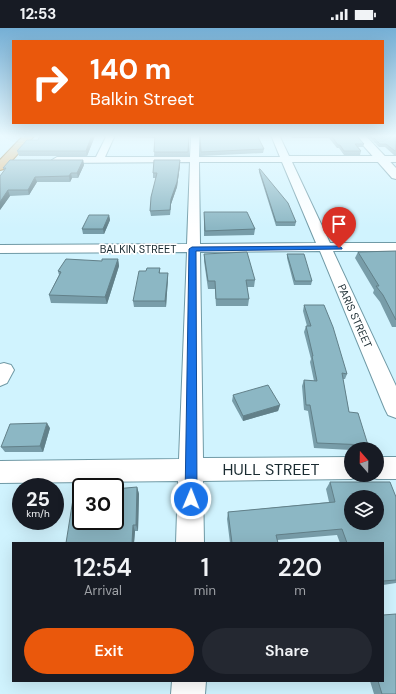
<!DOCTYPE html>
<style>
:root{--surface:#171b24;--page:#242831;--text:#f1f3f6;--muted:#9ea1a6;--accent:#ea580c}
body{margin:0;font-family:"DM Sans",sans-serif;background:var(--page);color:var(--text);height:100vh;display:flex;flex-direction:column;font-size:15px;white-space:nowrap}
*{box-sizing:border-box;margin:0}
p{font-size:13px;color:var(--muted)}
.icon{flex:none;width:22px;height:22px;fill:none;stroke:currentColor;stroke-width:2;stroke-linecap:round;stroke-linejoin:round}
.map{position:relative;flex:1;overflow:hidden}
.details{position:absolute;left:12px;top:514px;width:372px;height:140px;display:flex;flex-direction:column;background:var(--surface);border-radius:0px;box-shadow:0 4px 16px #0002}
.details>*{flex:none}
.hud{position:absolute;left:12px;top:12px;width:372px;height:84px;border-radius:0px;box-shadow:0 4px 16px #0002;background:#ea580c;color:#fff;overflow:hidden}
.needle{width:26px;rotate:340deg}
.fabs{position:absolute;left:344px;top:414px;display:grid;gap:8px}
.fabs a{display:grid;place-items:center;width:40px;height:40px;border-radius:50%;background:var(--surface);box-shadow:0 4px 16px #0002;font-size:20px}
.speed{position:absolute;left:12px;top:450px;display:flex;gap:8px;font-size:20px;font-weight:700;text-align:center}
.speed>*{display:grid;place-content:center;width:52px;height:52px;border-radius:50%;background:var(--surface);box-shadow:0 4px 16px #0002;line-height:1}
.speed small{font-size:10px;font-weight:400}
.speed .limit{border:2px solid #111;border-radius:6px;background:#fff;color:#111}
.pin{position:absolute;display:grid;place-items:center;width:34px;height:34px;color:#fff;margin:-41px -17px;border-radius:50% 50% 50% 0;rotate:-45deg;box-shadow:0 0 4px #0007}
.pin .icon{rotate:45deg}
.me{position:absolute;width:44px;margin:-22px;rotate:1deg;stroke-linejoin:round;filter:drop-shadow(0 0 3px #0008)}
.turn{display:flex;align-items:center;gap:14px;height:84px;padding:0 12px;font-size:18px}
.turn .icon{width:52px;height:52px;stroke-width:2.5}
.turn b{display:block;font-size:28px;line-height:34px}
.eta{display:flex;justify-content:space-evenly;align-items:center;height:68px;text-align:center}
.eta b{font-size:24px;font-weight:600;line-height:28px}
.primary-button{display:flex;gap:8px;margin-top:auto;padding:8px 12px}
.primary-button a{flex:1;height:46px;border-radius:24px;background:var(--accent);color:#fff;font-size:16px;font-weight:600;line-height:46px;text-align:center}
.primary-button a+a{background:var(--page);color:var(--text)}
.status{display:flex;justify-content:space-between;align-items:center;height:28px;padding:0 20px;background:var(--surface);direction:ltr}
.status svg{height:11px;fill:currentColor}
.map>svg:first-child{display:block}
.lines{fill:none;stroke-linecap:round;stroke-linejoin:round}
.street-casing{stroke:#709aa6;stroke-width:2}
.secondary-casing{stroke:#709aa6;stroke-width:2}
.primary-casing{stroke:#946621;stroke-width:2}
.street{fill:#fff;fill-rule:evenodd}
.secondary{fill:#fff;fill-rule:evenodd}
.primary{fill:#e7b675;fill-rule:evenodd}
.wall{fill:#789da9}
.shaded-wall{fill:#628089}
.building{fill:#8cb7c4;stroke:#628089;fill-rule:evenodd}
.route{fill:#1a73e8;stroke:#114b97}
.labels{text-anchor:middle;stroke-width:3.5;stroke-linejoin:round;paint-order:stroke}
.far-street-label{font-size:11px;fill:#192a30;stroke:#fff}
.near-street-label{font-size:16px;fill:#192a30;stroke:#fff}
</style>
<div class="status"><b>12:53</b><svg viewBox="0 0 49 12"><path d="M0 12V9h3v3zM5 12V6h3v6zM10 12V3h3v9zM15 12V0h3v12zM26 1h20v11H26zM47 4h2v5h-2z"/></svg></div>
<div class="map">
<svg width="396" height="666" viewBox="0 0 396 666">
<rect width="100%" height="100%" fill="#d0f3fe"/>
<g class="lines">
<defs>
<path id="street" d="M107,107H115L105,129H190L191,107H199V129H280L271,107H279L289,128H396V134H292L330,215H396V223H333L396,358V390L388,387L385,381L320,223L200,224L203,430L351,429V447L360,448L351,451L203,453L204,515H176L178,453L0,455V433L179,431L187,224L0,225V217L187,216L190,134L57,135L52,132L57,129H96ZM199,134H282L316,215L200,216Z
M4,335L11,337L14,342L7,355L0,358V336Z
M377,429H396V451H377L368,448L377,447Z
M172,653H206L205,666H171Z"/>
<path id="secondary" d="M354,107H365L396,140V151L392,150Z"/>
<path id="primary" d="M24,107H35L4,141L0,142V132Z"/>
</defs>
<!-- street casing -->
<use href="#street" class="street-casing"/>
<!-- secondary casing -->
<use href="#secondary" class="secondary-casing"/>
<!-- primary casing -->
<use href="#primary" class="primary-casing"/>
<!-- street -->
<use href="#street" class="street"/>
<!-- secondary -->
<use href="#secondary" class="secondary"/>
<!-- primary -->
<use href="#primary" class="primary"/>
</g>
<!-- wall -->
<path class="wall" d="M40,107H106L105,108H95L87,128H19L17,123L38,112Z
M129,107H189V128H154L155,110L129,109Z
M200,107L264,121L263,125L200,128Z
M290,107H356L364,116L363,119H358L361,123L360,127H344L339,120H337L329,110H292Z
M367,107H396V127H394L385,119H379Z
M83,132L84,137L78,150H72L70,154H37L29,167L10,168L0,182L4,142L3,140Z
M180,132V137L177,159L171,176L170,187L151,188L150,183L156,150H153V145Z
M259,141L296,194L295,198H276L259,144Z
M204,184L255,201L254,207L204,208Z
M109,187L110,192L104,206H83L82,201Z
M396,223V299H392L380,274L373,265L374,262L355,230L358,224Z
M204,226L255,252L254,259H247L249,271L248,278H216L215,261H208L204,233Z
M287,226L312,253L311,257H294L287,230Z
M118,231L119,238L107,276L51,275L49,267L59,247L58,243L102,233Z
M160,240V245H168V250L166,279H134L133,273L146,243Z
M304,277L347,346L345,351H343L349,384L368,417L365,421H351V422L314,420L308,383L304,382L302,358L304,352L314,353L310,334L311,331L304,304L306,298H307L303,283Z
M233,367L280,377L278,383L243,393L232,373Z
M50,400L43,424H5L1,419Z
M330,454L396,469V555L383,557V515H340L337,507L277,512L278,515H230L227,491L228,484L329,474L326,461Z
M137,459L139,466L138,503H135L134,515H66Z
M370,653H383L396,666H374Z"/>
<!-- shaded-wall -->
<path class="shaded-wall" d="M92,107H95V108L87,128L86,123Z
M83,132L84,137L78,150L77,145Z
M180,132V137L177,159L171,176L170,187L171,171Z
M71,145L72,150L70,154L69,148Z
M35,149L37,154L29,167L28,162Z
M8,162L10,168L0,182V174Z
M109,187L110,192L104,206L103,201Z
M118,231L119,238L107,276L105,269Z
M168,245V250L166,279L165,273Z
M280,377L278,383L243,393V388Z
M47,395L50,400L43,424L40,418Z
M137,459L139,466L138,503L136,497Z
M133,497L135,503L134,515H132Z"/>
<!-- building -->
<path class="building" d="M40,107H92L86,123H17L27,112H38Z
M155,107H189L188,124H154Z
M200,107H257L264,121L201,124Z
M331,107H356L364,116H355L361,123H344L340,117H338Z
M371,107H396V123H395L386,116H380Z
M10,132H83L77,145H71L69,148L35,149L28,162H8L0,174V148L6,140H3Z
M154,132H180L177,154L171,171L170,182L150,183L151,169L157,145H153Z
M259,141H260L288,175L296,194H276Z
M204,184H247L255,201L205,203Z
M89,187H109L103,201H82Z
M396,223V292L383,267L376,258H379L358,224Z
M247,224L255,252H246L249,271H216L215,253H208L204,226Z
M287,226H304L312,253H295Z
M66,231L102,233V231H118L105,269L49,267L61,244L58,243Z
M147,240H160L159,245H168L165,273H133L139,243H146Z
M304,277H324L333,299L347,346L342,345L349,384L358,385L368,417L317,415L310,377H306L304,352L317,353L312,328H313L306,298H311Z
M268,357L280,377L243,388L233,367Z
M47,395L40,418L1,419L10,396Z
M330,454H390L396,469V552L383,553V515H347L342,501L276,507L278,515H232L228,484L335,474ZM351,469H377V495H351Z
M137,459L136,497H133L132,515H66L74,465L81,464V493H115V461Z
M396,586V666H382L378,653H383V587Z"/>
<!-- sky -->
<linearGradient id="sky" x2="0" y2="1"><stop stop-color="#75afd5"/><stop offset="0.54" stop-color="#eafaff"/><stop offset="1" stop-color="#eafaff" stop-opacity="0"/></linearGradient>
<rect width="396" height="200" fill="url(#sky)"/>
<!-- route -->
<path class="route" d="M339,218L342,220V221L196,223L197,471L195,475L191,477L186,475L185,471L189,221L192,219Z"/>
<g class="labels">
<!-- far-street labels -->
<g class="far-street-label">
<text x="138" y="225">BALKIN STREET</text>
<text transform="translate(355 288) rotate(66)" y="4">PARIS STREET</text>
</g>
<!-- near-street labels -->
<g class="near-street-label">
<text x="271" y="447">HULL STREET</text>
</g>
</g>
</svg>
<div class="fabs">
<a><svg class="needle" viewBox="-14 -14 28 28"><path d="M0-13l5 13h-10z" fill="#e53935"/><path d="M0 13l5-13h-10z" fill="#9ea1a6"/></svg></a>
<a><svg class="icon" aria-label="layers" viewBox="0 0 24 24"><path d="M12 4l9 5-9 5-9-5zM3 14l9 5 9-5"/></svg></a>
</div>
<div class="speed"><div>25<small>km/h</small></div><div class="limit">30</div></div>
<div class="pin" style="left:339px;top:220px;background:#d93025"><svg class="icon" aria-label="arrive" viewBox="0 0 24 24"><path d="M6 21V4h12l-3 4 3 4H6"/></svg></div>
<svg class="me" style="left:191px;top:471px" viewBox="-20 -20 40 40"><circle r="17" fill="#1a73e8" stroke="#fff" stroke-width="3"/><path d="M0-11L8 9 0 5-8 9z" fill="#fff"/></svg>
<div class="hud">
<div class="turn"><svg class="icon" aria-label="right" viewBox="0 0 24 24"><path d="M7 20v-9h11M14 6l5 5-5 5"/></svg><div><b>140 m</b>Balkin Street</div></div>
</div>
<section class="details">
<div class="eta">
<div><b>12:54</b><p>Arrival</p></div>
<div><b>1</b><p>min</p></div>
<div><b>220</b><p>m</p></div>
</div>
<div class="primary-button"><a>Exit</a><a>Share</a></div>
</section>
</div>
